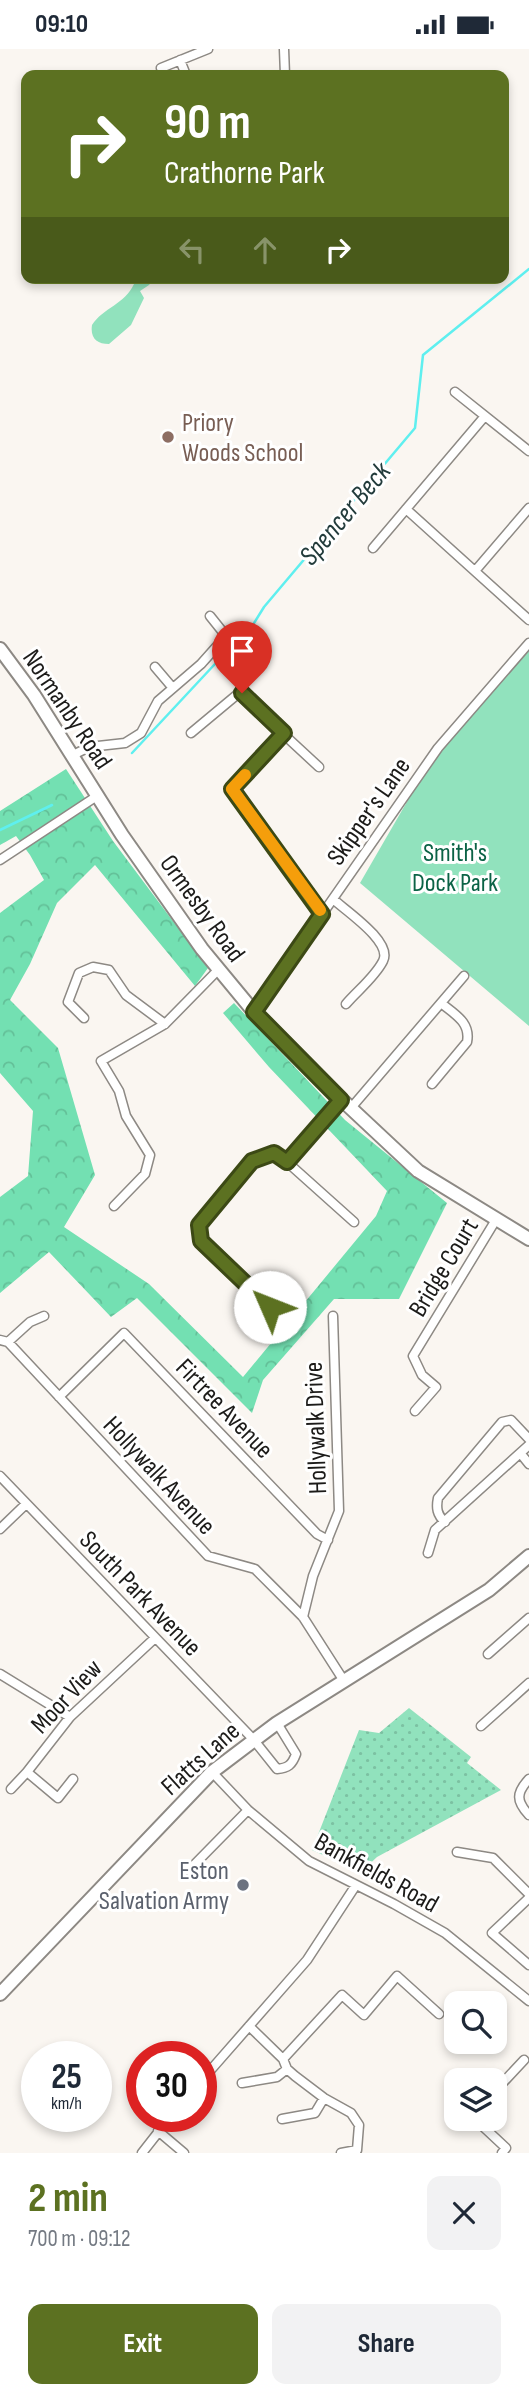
<!DOCTYPE html>
<meta charset="utf-8">
<style>
:root{--surface:#fff;--page:#f2f2f3;--text:#1f2937;--muted:#747a83;--accent:#5c7121}
body{margin:0;font-family:"Sofia Sans Condensed",sans-serif;background:var(--page);color:var(--text);height:100vh;display:flex;flex-direction:column;font-size:26px;white-space:nowrap}
*{box-sizing:border-box;margin:0}
p{font-size:23px;color:var(--muted)}
.icon{flex:none;width:38px;height:38px;fill:none;stroke:currentColor;stroke-width:2;stroke-linecap:round;stroke-linejoin:round}
.map{position:relative;height:2104px;overflow:hidden}
.side{display:flex;flex-direction:column;background:var(--surface);flex:1}
.side>*{flex:none}
.top-card{position:absolute;left:21px;top:21px;width:488px;height:214px;border-radius:14px;box-shadow:0 4px 10px #0003;background:#5c7121;color:#fff;overflow:hidden}
.fabs{position:absolute;left:444px;top:1942px;display:grid;gap:14px}
.fabs a{display:grid;place-items:center;width:63px;height:63px;border-radius:14px;background:var(--surface);box-shadow:0 4px 10px #0003;font-size:35px}
.speed{position:absolute;left:21px;top:1992px;display:flex;gap:14px;font-size:35px;font-weight:700;text-align:center}
.speed>*{display:grid;place-content:center;width:91px;height:91px;border-radius:50%;background:var(--surface);box-shadow:0 4px 10px #0003;line-height:1}
.speed small{font-size:18px;font-weight:400}
.speed .limit{border:10px solid #d22;background:#fff;color:#111}
.pin{position:absolute;display:grid;place-items:center;width:60px;height:60px;color:#fff;margin:-72px -30px;border-radius:50% 50% 50% 0;rotate:-45deg;box-shadow:0 0 7px #0007}
.pin .icon{rotate:45deg}
.me{position:absolute;width:77px;margin:-38px;rotate:314deg;stroke-linejoin:round;filter:drop-shadow(0 0 5px #0008)}
.turn{display:flex;align-items:center;gap:24px;height:147px;padding:0 28px;font-size:32px}
.turn .icon{width:91px;height:91px;stroke-width:2.5}
.turn b{display:block;font-size:49px;line-height:60px}
.lanes{display:flex;align-items:center;height:66px;padding:0 28px;background:#0003;justify-content:center;gap:35px;direction:ltr}
.lanes .off{opacity:.35}
.round{display:grid;place-items:center;flex:none;width:74px;height:74px;border-radius:14px;background:var(--page)}
.headline{display:flex;align-items:center;justify-content:space-between;height:119px;padding:0 28px}
h1{font-size:42px;font-weight:700;line-height:52px;color:var(--accent)}
.action{display:flex;gap:14px;margin-top:auto;padding:14px 28px}
.action a{flex:1;height:80px;border-radius:14px;background:var(--accent);color:#fff;font-size:28px;font-weight:700;line-height:80px;text-align:center}
.action a+a{background:var(--page);color:var(--text)}
.status{display:flex;justify-content:space-between;align-items:center;height:49px;padding:0 35px;background:var(--surface);direction:ltr}
.status svg{height:19px;fill:currentColor}
.map>svg:first-child{display:block}
.green{fill:#91e2bd}
.forest{fill:url(#forest-crowns)}
.garden{fill:url(#garden-dots)}
.lines{fill:none;stroke-linecap:round;stroke-linejoin:round}
.stream{stroke:#5fefef;stroke-width:2.5}
.street-casing{stroke:#8d8984;stroke-width:11}
.secondary-casing{stroke:#8d8984;stroke-width:16}
.street{stroke:#fff;stroke-width:8}
.secondary{stroke:#fff;stroke-width:12}
.route-casing{stroke:#3c4915;stroke-width:18}
.route{stroke:#5c7121;stroke-width:12}
.slow{stroke:#f59e0b;stroke-width:12}
.education-dot{fill:#8d6e63;stroke:#fff;stroke-width:2.5}
.worship-dot{fill:#6b7280;stroke:#fff;stroke-width:2.5}
.labels{text-anchor:middle;stroke-width:6;stroke-linejoin:round;paint-order:stroke}
.education-label{font-size:26px;fill:#785e54;stroke:#fff;text-anchor:start}
.street-label{font-size:26px;fill:#1c1b19;stroke:#fff}
.park-label{font-size:26px;fill:#0b6346;stroke:#fff}
.worship-label{font-size:26px;fill:#5b616d;stroke:#fff;text-anchor:end}
.water-label{font-size:28px;font-style:italic;fill:#233c3c;stroke:#fff}
</style>
<div class="status"><b>09:10</b><svg viewBox="0 0 49 12"><path d="M0 12V9h3v3zM5 12V6h3v6zM10 12V3h3v9zM15 12V0h3v12zM26 1h20v11H26zM47 4h2v5h-2z"/></svg></div>
<div class="map">
<svg width="529" height="2104" viewBox="0 0 529 2104">
<defs>
<pattern id="forest-crowns" width="20" height="18" patternUnits="userSpaceOnUse" patternTransform="scale(1.75)"><rect width="20" height="18" fill="#73e0b2"/><path d="M2 6a3 3 0 1 1 6 0M12 15a3 3 0 1 1 6 0" fill="none" stroke="#63c098"/></pattern>
<pattern id="garden-dots" width="8" height="8" patternUnits="userSpaceOnUse" patternTransform="scale(1.75)"><rect width="8" height="8" fill="#91e2bd"/><path d="M2 2h.1M6 6h.1" fill="none" stroke="#7cc1a2" stroke-width="1.8" stroke-linecap="round"/></pattern>
</defs>
<rect width="100%" height="100%" fill="#faf6f1"/>
<!-- green -->
<path class="green" d="M130,229L154,230L149,236L140,242L144,249L131,276L109,295C97,295 90,289 92,276C103,259 125,255 134,235Z
M529,602V977L360,834L434,706Z"/>
<!-- forest -->
<path class="forest" d="M66,720L113,792L208,919L195,937L95,816L57,854L30,915L10,951L58,999L95,1126L64,1178L149,1235L243,1328L376,1167L387,1142L269,1018L223,964L234,954L345,1071L447,1154L399,1250H334L263,1331L252,1364L137,1249L111,1268L49,1203L0,1244V1148L28,1127L33,1062L0,1024V864L44,831L30,806L16,787L0,796V762Z"/>
<!-- garden -->
<path class="garden" d="M409,1659L471,1708L467,1714L501,1741L377,1808L361,1823L312,1801L359,1681L379,1684Z"/>
<g class="lines">
<!-- stream -->
<path class="stream" d="M132,704L228,601L243,592L264,558L415,379L423,306L529,220
M0,781L52,756"/>
<defs>
<path id="street" d="M284,0L285,26
M180,11L186,26
M161,19L208,0
M455,343L529,402
M406,460L529,571
M373,499L485,367
M475,522L529,459
M155,618L172,638
M191,684L239,644L319,718
M283,684L232,740L322,865
M73,706L89,698L125,694L141,684L158,652L201,615L226,587L210,567
M0,811L97,747
M333,850C346,862 393,893 383,912C375,928 357,942 346,955
M254,963L438,699L529,594
M84,969L68,953L79,924L93,918L109,921L126,946L165,975
M432,1035L467,993C471,973 454,965 441,954
M351,1059L464,927
M287,1113L341,1050
M114,1157L145,1125L150,1106L126,1067L119,1042L101,1012L165,975L218,921
M270,1258L201,1192L199,1176L252,1112L274,1104L287,1113L354,1173
M0,1291L8,1293L30,1273L44,1267
M8,1293L208,1507L255,1520L303,1568L344,1632
M59,1348L124,1284L317,1485L328,1491
M415,1362L436,1338L422,1326L413,1307L497,1169
M521,1405L529,1415
M0,1427L253,1690L277,1720C288,1719 292,1716 296,1705L277,1674
M445,1473C437,1466 436,1459 438,1449L502,1373L511,1371L529,1390
M0,1480L26,1455
M428,1504L435,1481L529,1396
M303,1568L313,1527L339,1462L333,1267
M488,1605L529,1569
M0,1625L70,1668
M481,1677L529,1634
M212,1723L248,1761L309,1812L394,1855L445,1884L529,1952
M73,1730L58,1749L27,1723L70,1668L155,1589
M529,1730C516,1744 516,1752 529,1766
M11,1740L27,1723
M457,1803L493,1809L529,1845
M189,1821L248,1761
M529,1849L492,1884L529,1916
M249,1977L283,2010L287,2020L295,2027L324,2049L351,2064L359,2076L357,2101L341,2104
M283,2010L342,1946L364,1966L397,1927L439,1965
M201,2032L307,1911L356,1836
M242,2034L277,2028L287,2020
M495,2042L524,2011
M282,2070L315,2064L324,2049
M475,2070L506,2099L502,2104
M158,2082L184,2104
M142,2104L171,2067"/>
<path id="secondary" d="M0,600L34,646L122,786L202,900L254,963L341,1050L418,1122L529,1190
M0,1945L212,1723L277,1674L489,1541L529,1507"/>
</defs>
<!-- street casing -->
<use href="#street" class="street-casing"/>
<!-- secondary casing -->
<use href="#secondary" class="secondary-casing"/>
<!-- street -->
<use href="#street" class="street"/>
<!-- secondary -->
<use href="#secondary" class="secondary"/>
</g>
<g class="lines">
<defs>
<path id="route" d="M242,644L284,684L232,740L322,865L254,963L341,1051L287,1113L274,1104L252,1112L199,1176L201,1192L270,1258"/>
</defs>
<!-- route casing -->
<use href="#route" class="route-casing"/>
<!-- route -->
<use href="#route" class="route"/>
<!-- slow -->
<path class="slow" d="M245,726L232,740L320,861"/>
</g>
<!-- markers -->
<circle class="education-dot" cx="168" cy="388" r="7"/>
<circle class="worship-dot" cx="243" cy="1836" r="7"/>
<g class="labels">
<!-- education labels -->
<g class="education-label">
<text x="182" y="382">Priory<tspan x="182" dy="30">Woods School</tspan></text>
</g>
<!-- street labels -->
<g class="street-label">
<text transform="translate(68 660) rotate(56)" y="9">Normanby Road</text>
<text transform="translate(368 762) rotate(-55)" y="9">Skipper's Lane</text>
<text transform="translate(203 859) rotate(54)" y="9">Ormesby Road</text>
<text transform="translate(443 1218) rotate(-59)" y="9">Bridge Court</text>
<text transform="translate(225 1359) rotate(46)" y="9">Firtree Avenue</text>
<text transform="translate(315 1379) rotate(-92)" y="9">Hollywalk Drive</text>
<text transform="translate(160 1426) rotate(47)" y="9">Hollywalk Avenue</text>
<text transform="translate(141 1544) rotate(46)" y="9">South Park Avenue</text>
<text transform="translate(66 1647) rotate(-47)" y="9">Moor View</text>
<text transform="translate(200 1709) rotate(-42)" y="9">Flatts Lane</text>
<text transform="translate(377 1823) rotate(29)" y="9">Bankfields Road</text>
</g>
<!-- park labels -->
<g class="park-label">
<text x="455" y="812">Smith's<tspan x="455" dy="30">Dock Park</tspan></text>
</g>
<!-- worship labels -->
<g class="worship-label">
<text x="229" y="1830">Eston<tspan x="229" dy="30">Salvation Army</tspan></text>
</g>
<!-- water labels -->
<g class="water-label">
<text transform="translate(344 464) rotate(-50)" y="10">Spencer Beck</text>
</g>
</g>
</svg>
<div class="fabs">
<a><svg class="icon" aria-label="search" viewBox="0 0 24 24"><circle cx="10" cy="10" r="6"/><path d="M15 15l6 6"/></svg></a>
<a><svg class="icon" aria-label="layers" viewBox="0 0 24 24"><path d="M12 4l9 5-9 5-9-5zM3 14l9 5 9-5"/></svg></a>
</div>
<div class="speed"><div>25<small>km/h</small></div><div class="limit">30</div></div>
<div class="pin" style="left:242px;top:644px;background:#d93025"><svg class="icon" aria-label="arrive" viewBox="0 0 24 24"><path d="M6 21V4h12l-3 4 3 4H6"/></svg></div>
<svg class="me" style="left:270px;top:1258px" viewBox="-20 -20 40 40"><circle r="19" fill="#fff"/><path d="M0-13L10 11 0 6-10 11z" fill="#5c7121"/></svg>
<div class="top-card">
<div class="turn"><svg class="icon" aria-label="right" viewBox="0 0 24 24"><path d="M7 20v-9h11M14 6l5 5-5 5"/></svg><div><b>90 m</b>Crathorne Park</div></div>
<div class="lanes"><svg class="icon off" aria-label="left" viewBox="0 0 24 24"><path d="M17 20v-9H6M10 6l-5 5 5 5"/></svg><svg class="icon off" aria-label="ahead" viewBox="0 0 24 24"><path d="M12 20V5M6 11l6-6 6 6"/></svg><svg class="icon" aria-label="right" viewBox="0 0 24 24"><path d="M7 20v-9h11M14 6l5 5-5 5"/></svg></div>
</div>
</div>
<section class="side">
<div class="headline"><div><h1>2 min</h1><p>700 m · 09:12</p></div><a class="round"><svg class="icon" aria-label="close" viewBox="0 0 24 24"><path d="M6 6l12 12M18 6L6 18"/></svg></a></div>
<div class="action"><a>Exit</a><a>Share</a></div>
</section>
